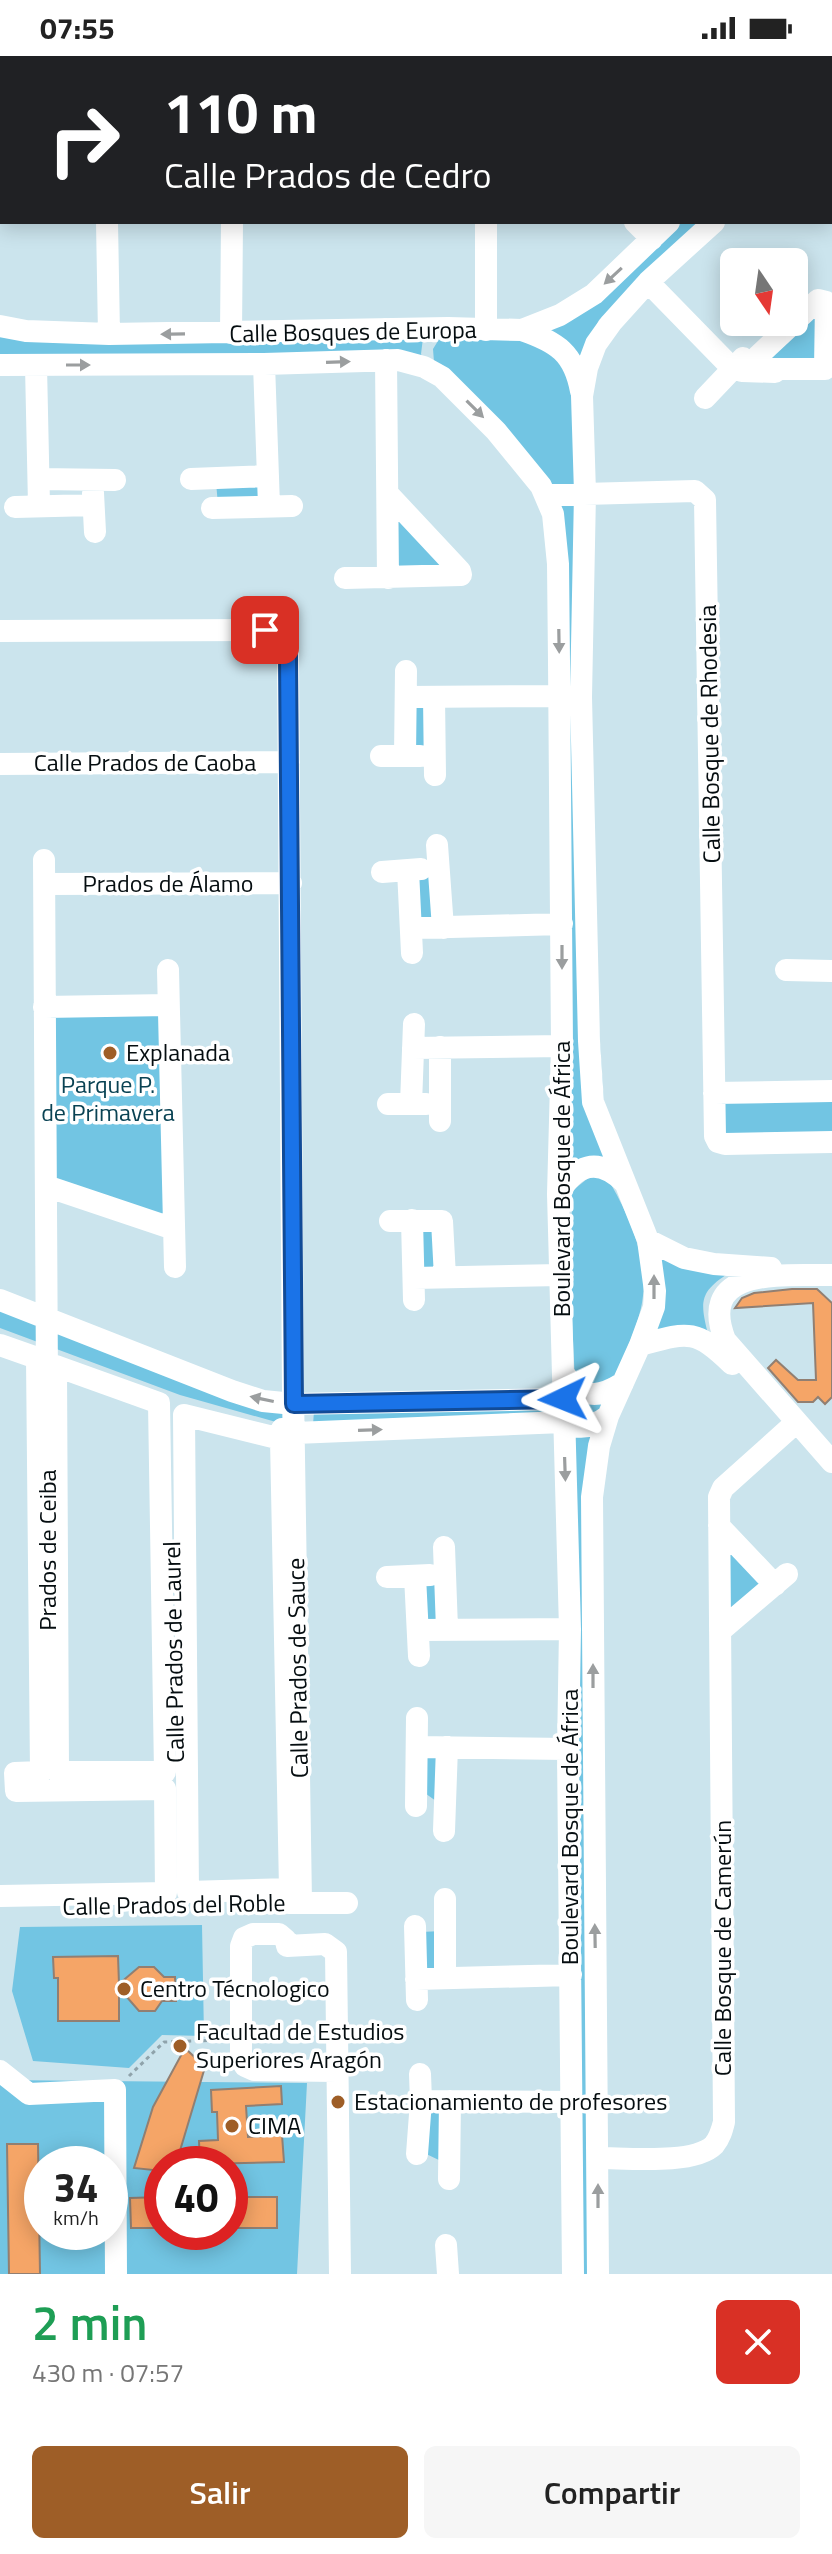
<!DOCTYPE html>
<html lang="es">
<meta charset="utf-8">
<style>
:root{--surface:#fff;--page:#f6f6f6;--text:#222;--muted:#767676;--accent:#9e5e27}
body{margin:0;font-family:"Titillium Web",sans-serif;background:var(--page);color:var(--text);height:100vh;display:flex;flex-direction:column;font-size:30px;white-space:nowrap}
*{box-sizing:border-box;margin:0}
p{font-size:26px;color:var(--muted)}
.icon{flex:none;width:44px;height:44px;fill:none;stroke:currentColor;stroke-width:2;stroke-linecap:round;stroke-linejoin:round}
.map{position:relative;height:2218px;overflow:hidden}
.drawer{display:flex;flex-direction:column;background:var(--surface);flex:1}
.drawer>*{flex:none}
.banner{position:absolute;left:0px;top:0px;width:832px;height:168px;box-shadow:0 4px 20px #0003;background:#202124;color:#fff;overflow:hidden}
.needle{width:52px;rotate:167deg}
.tools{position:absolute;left:720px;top:192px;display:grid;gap:16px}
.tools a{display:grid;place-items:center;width:88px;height:88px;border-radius:12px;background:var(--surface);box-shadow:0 4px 20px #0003;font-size:40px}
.speed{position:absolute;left:24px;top:2090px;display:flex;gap:16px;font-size:40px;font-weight:700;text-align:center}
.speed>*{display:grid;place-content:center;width:104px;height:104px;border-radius:50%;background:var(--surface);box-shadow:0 4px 20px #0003;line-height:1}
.speed small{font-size:20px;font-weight:400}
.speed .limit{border:12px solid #d22;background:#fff;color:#111}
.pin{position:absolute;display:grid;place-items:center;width:68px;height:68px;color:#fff;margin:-34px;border-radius:16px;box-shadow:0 4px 12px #0006}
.me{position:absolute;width:88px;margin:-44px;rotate:268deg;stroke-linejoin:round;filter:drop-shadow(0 0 6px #0008)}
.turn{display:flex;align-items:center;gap:28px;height:168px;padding:0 32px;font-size:36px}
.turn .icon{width:104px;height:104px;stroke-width:2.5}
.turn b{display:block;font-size:56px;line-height:68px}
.round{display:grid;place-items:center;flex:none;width:84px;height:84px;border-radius:12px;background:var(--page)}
.summary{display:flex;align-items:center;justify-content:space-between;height:136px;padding:0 32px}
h1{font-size:48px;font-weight:600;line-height:60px;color:#1e9e55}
.cta{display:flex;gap:16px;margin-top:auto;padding:16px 32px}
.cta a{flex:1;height:92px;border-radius:12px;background:var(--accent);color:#fff;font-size:32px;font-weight:600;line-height:92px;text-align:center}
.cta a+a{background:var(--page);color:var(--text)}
.status{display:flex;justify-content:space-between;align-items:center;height:56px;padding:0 40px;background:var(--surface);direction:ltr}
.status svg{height:22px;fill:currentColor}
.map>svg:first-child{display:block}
.green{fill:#72c5e3;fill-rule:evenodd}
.building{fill:#f5a567;stroke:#917f72;stroke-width:2}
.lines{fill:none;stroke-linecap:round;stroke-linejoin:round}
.path{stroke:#8fa3ab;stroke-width:3;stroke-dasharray:4 4;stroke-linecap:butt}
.minor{stroke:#fff;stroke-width:22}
.oneway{fill:#9b9e9f}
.route-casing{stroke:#114b97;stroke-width:20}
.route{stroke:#1a73e8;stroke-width:14}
.poi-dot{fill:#9e5e27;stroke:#fff;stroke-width:3}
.labels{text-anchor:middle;stroke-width:7;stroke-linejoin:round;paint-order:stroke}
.street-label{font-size:24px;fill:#050d10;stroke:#fff}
.poi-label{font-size:24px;fill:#050d10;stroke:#fff;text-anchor:start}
.park-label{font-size:24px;fill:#094253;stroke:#fff}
</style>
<div class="status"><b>07:55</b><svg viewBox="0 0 49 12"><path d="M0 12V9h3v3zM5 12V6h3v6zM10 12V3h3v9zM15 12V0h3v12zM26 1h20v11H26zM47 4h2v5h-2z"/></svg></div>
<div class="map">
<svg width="832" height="2218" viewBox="0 0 832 2218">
<rect width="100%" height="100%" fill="#cbe4ed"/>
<!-- green -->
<path class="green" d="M680,166H706L599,264L579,305L542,275L665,182Z
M818,244L825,313H763Z
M0,279L423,282L421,298L425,307L0,305Z
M441,280L532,284L561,302L576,324L577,427L554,436L434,306L433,293Z
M258,425L261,446L218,449L216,426Z
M575,442L576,630L608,1108L566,1113L557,448Z
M394,454L454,516L390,517Z
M411,649H430V692L410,694Z
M434,817L438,867L417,868L414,818Z
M51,958L163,960L165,1162L54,1125Z
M722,1043L832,1044V1082H723Z
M592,1119L608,1123C630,1161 651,1207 641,1252C635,1279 620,1306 610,1332L575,1327L571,1239L572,1135Z
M419,1166H437L440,1214L420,1215Z
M660,1200L729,1217C699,1236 700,1246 708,1278L654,1276Z
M0,1255L282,1352L285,1362L276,1366L180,1339L0,1272Z
M572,1338L604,1343L605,1356L576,1362L571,1353Z
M552,1350L554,1359L313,1369L314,1355Z
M572,1372L598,1373L592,2218H579Z
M725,1484L765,1529L725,1562Z
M439,1525L441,1566H422L420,1526Z
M423,1699L443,1701V1750L422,1735Z
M202,1869L204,1980L162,1979L129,2012L33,2005L12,1935L20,1871Z
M443,1875V1913L424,1914L420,1876Z
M0,2024L307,2027L297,2218H0ZM42,2108H110V2176H42ZM162,2108H230V2176H162Z
M424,2052L445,2053L443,2106L420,2095Z"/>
<!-- building -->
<path class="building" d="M792,1233H817L832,1247V1341L825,1348L818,1341L813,1346H798L768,1312L776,1304L798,1324H816L813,1247L735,1252L742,1242L754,1237Z
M118,1900L119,1928L139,1911H154L164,1921H175L176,1945H162L155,1955H139L119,1932V1965H58V1922H54L53,1901Z
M185,1992L205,2011L176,2108H162V2115L134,2112L153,2051Z
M281,2030L282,2048L246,2050L248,2081L282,2079L284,2106L200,2108L199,2085L218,2084L217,2056H212L211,2034Z
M7,2088H38L40,2218H9Z
M162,2141V2172H131L130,2142Z
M230,2141H277V2172H230Z"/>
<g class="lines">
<!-- path -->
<path class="path" d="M129,2020L164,1986L223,1984"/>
<!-- minor -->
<path class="minor" d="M230,0V2
M356,0V2
M578,0L580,2
M732,0L734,2
M830,81L832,82
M0,100H2
M830,103H832
M0,150H2
M107,166L109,278
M486,166V274
M635,166L652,183
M648,226L732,312L742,315L775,316
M818,244L826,246L825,313H763L758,300Z
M0,270L26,275L109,278L448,272L522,274L560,259L594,238L669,166
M522,274C557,286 574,297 581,335
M231,277L232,166
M386,304L388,522
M264,308L269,450
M0,309L264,308L398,304L424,311L442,321L496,375L541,430L553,458L558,508L559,606L562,990L558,1138L570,1573L568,1693L573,2218
M36,310L39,449
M705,342L743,302
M39,423L115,424
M191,423L268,420
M93,437L95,476
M547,439L695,435L705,444L715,1080L718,1086L725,1088L832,1086
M15,451L93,449
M212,452L292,450
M345,522L461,519L460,515L388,438
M0,575L265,574C279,580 284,586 288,600L293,1337L301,1846
M407,641L559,640
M434,641L435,719
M381,700H420
M405,700L406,615
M0,708L289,706
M437,789L443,872
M44,804L47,1327
M408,814L412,897
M382,816L421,813
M45,828L291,827
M411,872L562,868
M168,914L175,1211
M786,914L832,915
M44,951L168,949
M413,992L562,990
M714,1037L832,1035
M388,1048H426
M411,1048L414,968
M440,1065V991
M46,1130L174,1173
M558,1138C576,1109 597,1100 624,1126
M412,1164L414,1244
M390,1165H442L445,1221
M648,1184L684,1202L714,1208L771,1212
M832,1219C785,1220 696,1209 725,1284L832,1406
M414,1222L560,1219
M0,1244L232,1335L263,1345L294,1348L563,1343
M0,1289L37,1302L41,1716L15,1717L16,1735L165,1733L166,1837L0,1840
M640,1289C688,1276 695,1272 732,1308
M56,1310L159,1347L165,1716H58Z
M563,1317C584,1342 595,1344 623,1327
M184,1359L281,1383L290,1833L188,1836Z
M282,1373L295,1377L563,1366C579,1374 594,1371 608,1360
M719,1470L775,1529
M444,1491L447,1573
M415,1520L419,1600
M387,1521L430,1519
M418,1574L570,1573
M720,1575L787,1518
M418,1691L568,1693
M416,1750L417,1662
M444,1775L447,1691
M445,1843V1922
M289,1847H347
M415,1870L417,1944
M416,1923L571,1919
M0,2015L29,2038L115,2034L116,2218
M337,2015L254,2014L245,2010L241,2002V1890L244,1882L253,1878H279L286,1884L287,1890L325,1888L336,1896L340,2218
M421,2045L573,2046
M417,2098L421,2045L420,2018
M598,2102C627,2102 694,2109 714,2089C720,2082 722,2074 724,2066L719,1441L723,1432L791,1371
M449,2123L450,2045
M446,2189L448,2218
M598,2218L592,1441L599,1390L608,1360L640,1289L654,1251L655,1235L648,1184L593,1046L589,985L581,641L585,437L582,340L587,312L596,288L611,267L648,226L714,166"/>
</g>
<!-- one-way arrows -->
<defs><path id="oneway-solid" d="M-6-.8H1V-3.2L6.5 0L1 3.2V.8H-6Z" transform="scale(2)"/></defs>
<g class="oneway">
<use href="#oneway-solid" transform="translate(613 220) rotate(137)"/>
<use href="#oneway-solid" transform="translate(173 278) rotate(179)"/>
<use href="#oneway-solid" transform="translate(338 306) rotate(-2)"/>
<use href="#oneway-solid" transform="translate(78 309)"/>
<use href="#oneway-solid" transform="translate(475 353) rotate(45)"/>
<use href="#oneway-solid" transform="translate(559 585) rotate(89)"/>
<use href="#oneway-solid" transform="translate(562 901) rotate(90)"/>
<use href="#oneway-solid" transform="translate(654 1231) rotate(-90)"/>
<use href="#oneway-solid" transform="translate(262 1343) rotate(-168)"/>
<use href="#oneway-solid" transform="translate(370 1374) rotate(-2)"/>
<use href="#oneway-solid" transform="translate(565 1413) rotate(88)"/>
<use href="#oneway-solid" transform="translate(593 1620) rotate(-90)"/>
<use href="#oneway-solid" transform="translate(595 1880) rotate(-91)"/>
<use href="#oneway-solid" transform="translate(598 2140) rotate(-90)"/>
</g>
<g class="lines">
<defs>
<path id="route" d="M265,574C279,580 284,586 288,600L294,1348L563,1343"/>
</defs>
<!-- route casing -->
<use href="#route" class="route-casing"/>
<!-- route -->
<use href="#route" class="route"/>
</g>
<!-- markers -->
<g class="poi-dot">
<circle cx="110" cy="997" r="8"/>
<circle cx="124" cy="1933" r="8"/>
<circle cx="180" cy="1990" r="8"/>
<circle cx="338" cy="2046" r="8"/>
<circle cx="232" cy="2070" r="8"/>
</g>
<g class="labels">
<!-- street labels -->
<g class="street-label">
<text transform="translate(353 276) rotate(-1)" y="8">Calle Bosques de Europa</text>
<text transform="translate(710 678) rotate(-91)" y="8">Calle Bosque de Rhodesia</text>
<text x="145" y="715">Calle Prados de Caoba</text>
<text x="168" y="836">Prados de Álamo</text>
<text transform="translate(562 1123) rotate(-90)" y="8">Boulevard Bosque de África</text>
<text transform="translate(48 1494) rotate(-90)" y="8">Prados de Ceiba</text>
<text transform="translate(174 1596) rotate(-91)" y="8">Calle Prados de Laurel</text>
<text transform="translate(298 1612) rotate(-91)" y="8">Calle Prados de Sauce</text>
<text transform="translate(570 1771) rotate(-90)" y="8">Boulevard Bosque de África</text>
<text transform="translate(174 1849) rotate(-1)" y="8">Calle Prados del Roble</text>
<text transform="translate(723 1892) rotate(-90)" y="8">Calle Bosque de Camerún</text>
</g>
<!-- poi labels -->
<g class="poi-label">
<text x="126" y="1005">Explanada</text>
<text x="140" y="1941">Centro Técnologico</text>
<text x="196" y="1984">Facultad de Estudios<tspan x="196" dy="28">Superiores Aragón</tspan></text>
<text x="354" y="2054">Estacionamiento de profesores</text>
<text x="248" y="2078">CIMA</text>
</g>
<!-- park labels -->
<g class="park-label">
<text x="108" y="1037">Parque P.<tspan x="108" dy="28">de Primavera</tspan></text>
</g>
</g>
</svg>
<div class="tools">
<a><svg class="needle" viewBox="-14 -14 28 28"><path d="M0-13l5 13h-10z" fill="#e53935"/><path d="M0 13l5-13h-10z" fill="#767676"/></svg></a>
</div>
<div class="speed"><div>34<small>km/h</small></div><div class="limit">40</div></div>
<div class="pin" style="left:265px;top:574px;background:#d93025"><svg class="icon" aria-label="arrive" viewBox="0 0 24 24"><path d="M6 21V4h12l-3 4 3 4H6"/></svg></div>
<svg class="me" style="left:563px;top:1343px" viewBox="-20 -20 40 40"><path d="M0-17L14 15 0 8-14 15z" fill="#1a73e8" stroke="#fff" stroke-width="4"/></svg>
<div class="banner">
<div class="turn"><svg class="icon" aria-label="right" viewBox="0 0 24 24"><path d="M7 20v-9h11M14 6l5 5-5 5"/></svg><div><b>110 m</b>Calle Prados de Cedro</div></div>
</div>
</div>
<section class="drawer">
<div class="summary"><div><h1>2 min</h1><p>430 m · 07:57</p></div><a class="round" style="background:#d93025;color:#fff"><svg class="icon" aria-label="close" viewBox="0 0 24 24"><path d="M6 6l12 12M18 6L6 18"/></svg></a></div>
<div class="cta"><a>Salir</a><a>Compartir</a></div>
</section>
